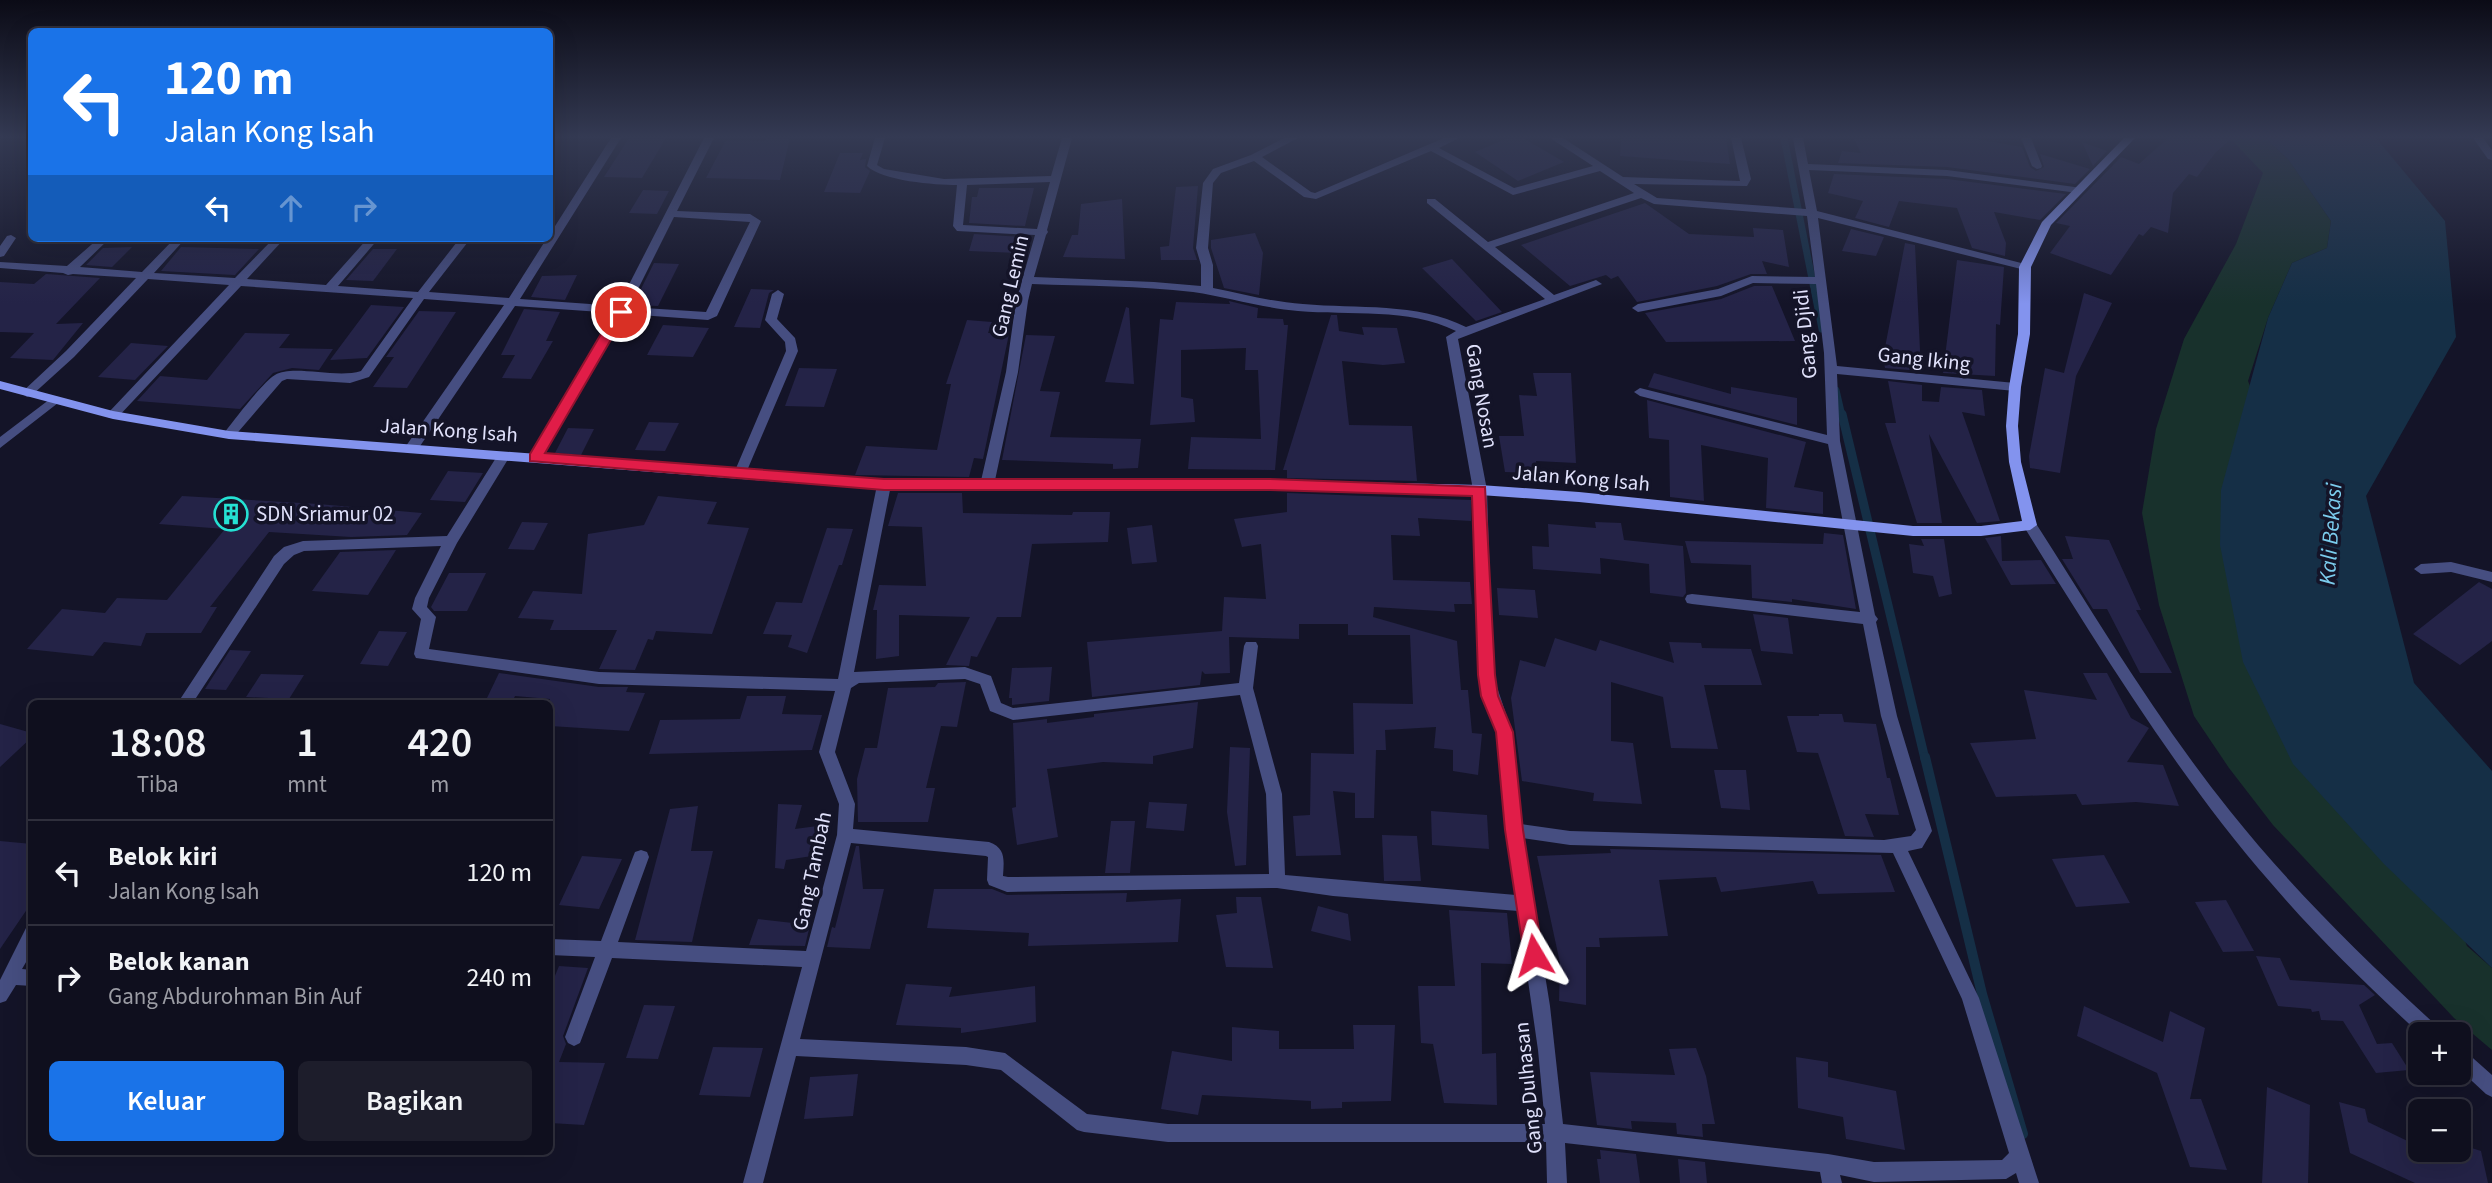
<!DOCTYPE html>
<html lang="id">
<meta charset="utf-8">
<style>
:root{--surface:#0f0f1e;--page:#1d1d2b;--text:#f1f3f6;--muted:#9b9ca4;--line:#2f2f3c;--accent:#1a73e8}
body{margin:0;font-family:"Source Sans 3",sans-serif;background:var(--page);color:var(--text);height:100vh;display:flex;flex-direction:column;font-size:26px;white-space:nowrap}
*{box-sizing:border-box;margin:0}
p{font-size:23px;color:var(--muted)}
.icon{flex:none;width:38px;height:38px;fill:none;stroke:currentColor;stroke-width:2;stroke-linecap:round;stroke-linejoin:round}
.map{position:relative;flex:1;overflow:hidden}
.panel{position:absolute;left:28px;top:700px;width:525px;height:455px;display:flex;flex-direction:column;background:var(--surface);border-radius:10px;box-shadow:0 7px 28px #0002,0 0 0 2px var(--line)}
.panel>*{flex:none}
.hud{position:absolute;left:28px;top:28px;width:525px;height:214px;border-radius:10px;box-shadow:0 7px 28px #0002,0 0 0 2px var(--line);background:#1a73e8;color:#fff;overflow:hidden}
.fabs{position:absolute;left:2408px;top:1022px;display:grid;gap:14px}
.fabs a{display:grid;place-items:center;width:63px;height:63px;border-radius:10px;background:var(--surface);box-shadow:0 7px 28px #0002,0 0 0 2px var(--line);font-size:35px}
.pin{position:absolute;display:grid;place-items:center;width:60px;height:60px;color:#fff;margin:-30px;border:4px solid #fff;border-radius:50%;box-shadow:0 2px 7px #0007}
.me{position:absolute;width:77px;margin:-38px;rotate:353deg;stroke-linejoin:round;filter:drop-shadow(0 0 5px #0008)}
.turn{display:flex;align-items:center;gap:24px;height:147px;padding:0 21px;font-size:32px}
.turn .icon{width:91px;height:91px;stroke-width:2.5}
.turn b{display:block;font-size:49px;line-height:60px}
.lanes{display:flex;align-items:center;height:66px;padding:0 21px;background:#0003;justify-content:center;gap:35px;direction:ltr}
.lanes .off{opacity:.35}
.eta{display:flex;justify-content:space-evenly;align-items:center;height:119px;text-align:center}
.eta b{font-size:42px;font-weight:600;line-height:49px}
.action{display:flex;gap:14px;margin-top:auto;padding:14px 21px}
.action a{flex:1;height:80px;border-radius:10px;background:var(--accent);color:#fff;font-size:28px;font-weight:600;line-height:80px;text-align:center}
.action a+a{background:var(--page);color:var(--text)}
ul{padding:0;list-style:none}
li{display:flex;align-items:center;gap:21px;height:105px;padding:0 21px;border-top:2px solid var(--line)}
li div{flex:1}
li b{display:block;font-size:26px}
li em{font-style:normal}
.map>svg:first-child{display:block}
.green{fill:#18312c}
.water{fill:#152f46}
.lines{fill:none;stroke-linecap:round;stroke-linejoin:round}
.stream-far2{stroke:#152f46;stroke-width:7}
.stream-far1{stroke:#152f46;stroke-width:9}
.stream{stroke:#152f46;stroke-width:10}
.building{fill:#242347}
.street{fill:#464e81;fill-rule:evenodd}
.secondary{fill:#8393ee;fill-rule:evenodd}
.route{fill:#e11d48;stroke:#92132f;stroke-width:2}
.labels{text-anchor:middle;stroke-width:7;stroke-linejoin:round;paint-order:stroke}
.street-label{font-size:21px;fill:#e0e1fb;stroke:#141428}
.poi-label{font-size:21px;fill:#e0e1fb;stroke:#141428;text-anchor:start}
.water-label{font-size:23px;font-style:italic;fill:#7bcced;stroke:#141428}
</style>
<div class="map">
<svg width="2492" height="1183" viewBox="0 0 2492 1183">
<rect width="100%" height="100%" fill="#141428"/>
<!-- green -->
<path class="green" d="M2230,138H2265L2288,159L2331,221L2327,248L2292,263L2268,318L2248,381L2467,946L2492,968V1050L2454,1018L2273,825L2229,768L2194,716L2159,605L2142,513L2156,429L2184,339L2236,244L2263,173Z"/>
<!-- water -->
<path class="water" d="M2265,138H2376L2445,221L2456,337L2366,496L2414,683L2492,771V968L2384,864L2293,764L2243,662L2220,545L2221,490L2268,318L2292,263L2327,248L2331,221L2288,159Z"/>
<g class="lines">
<!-- stream-far2 -->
<path class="stream-far2" d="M1784,138L1822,329
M1836,390L1842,416"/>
<!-- stream-far1 -->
<path class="stream-far1" d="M1842,414L1925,759"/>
<!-- stream -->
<path class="stream" d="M1925,757L1982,994L2023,1134"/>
</g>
<!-- building -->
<path class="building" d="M629,138H666L642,178L604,177Z
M766,138H790L780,180L706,178L726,140L765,141Z
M1508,138H1523L1564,162L1518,181L1475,152Z
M1621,138H1726L1730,164L1620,156Z
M1971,138L2022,147L2030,167L2036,171L2044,167L2040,154L2090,169L2075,184L1947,167L1838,163L1842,151L1861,153L1854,139Z
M2168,138H2232L2216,152L2197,177L2189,174L2173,193L2168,233L2151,227L2143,236L2139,234L2111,275L2050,253L2070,226L2056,223L2121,157L2139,164Z
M2082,142L2107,151L2093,166Z
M840,153H863L860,160L866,159L865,167L870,171L860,193L824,192Z
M1834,174L1947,179L2066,194L2040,220L1994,212L2006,243L2005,256L1972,248L1957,208L1899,201L1889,227L1855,218L1863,201L1828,193Z
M1198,186L1193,248L1197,260H1161L1160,247L1169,246L1176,187Z
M979,188H1034L1025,226L969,223L972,197H977Z
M643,190L669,191L657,214L629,213Z
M1122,199L1125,259L1063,257L1072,235H1078L1081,204Z
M1645,203L1689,234L1754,237L1753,228L1783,230L1789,267L1762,261L1767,274H1751L1717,286L1637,302L1618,276L1611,279L1606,275L1570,286L1521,245Z
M1851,229L1884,237L1876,256L1842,251Z
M1255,233L1263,253L1259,295L1224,288L1211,248V240Z
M974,234L1022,237L1018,253L969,251Z
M1905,243L1915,245L1921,371L1885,368L1883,358Z
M132,247L112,267L86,265L103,248Z
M181,247L259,249L235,275L161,271Z
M373,249H397L373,281L346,280Z
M1452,259L1502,312L1476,321L1422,268Z
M1957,260L2004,267L2000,325L1996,324L1995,376L1943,373Z
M654,263L679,264L658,306L633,305Z
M46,274L100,278L56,324L83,323L53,360L10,358L34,333L0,332V282L34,284Z
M577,275L565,300L531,297L542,276Z
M1754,286H1772L1795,341L1666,342L1645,313L1721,299Z
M751,289L774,290L769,293L760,328L734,327Z
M2084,293L2112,303L2076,376L2060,473L2030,468L2029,456L2045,368L2064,373Z
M1229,301L1258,308L1257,318L1283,319L1284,325H1288L1275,470L1188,469L1191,437L1261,439L1258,370H1245L1246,348L1181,350V397L1193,399L1195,422L1150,425L1160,319L1173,320L1176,302L1230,304Z
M371,305L404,307L367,358L330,360Z
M1126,307L1129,308L1134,384L1105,382Z
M524,309L560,312L546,341H553L531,379L502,378L515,355H501Z
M419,311L456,312L407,388L373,387L394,357H386Z
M1331,315H1337L1339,331L1364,335L1362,327L1397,328L1405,363L1383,365L1342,361L1349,425L1412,426L1417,481L1287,478V470H1283Z
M967,320L992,322L988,333L1009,334L983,459L974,458L969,477L855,475L866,446L937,450L951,384H946Z
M663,325L709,328L693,357L647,355Z
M245,333L290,334L279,348L333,349L319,370L292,368L273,373L240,409L137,401L160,376L207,380Z
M1026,335L1055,336L1040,391L1060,392L1050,437L1141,439L1138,468L1113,469V464L1002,460Z
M131,343L168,346L135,380L98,377Z
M799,368L837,369L824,407L785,406Z
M1533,373H1571L1576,463L1536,461L1538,473L1505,472L1499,436H1524L1519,395L1537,396Z
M1654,373L1731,394V387L1797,398V425L1648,387Z
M1888,381L1922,385V401L1939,402L1941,387L1982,390L1985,416L1962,412L2000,521L1977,523L1929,434L1942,523H1917L1885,423H1896Z
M1647,400L1806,442L1794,487L1823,492V514L1766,508L1768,458L1701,445L1704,501L1670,497L1669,440L1649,438Z
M649,422L679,423L665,451L635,450Z
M568,428L594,429L581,455L555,453Z
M448,471L483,473L465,502L430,500Z
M898,493H962L963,513L1072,515L1073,512H1110L1108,542L1032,544L1021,617H997L977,657L971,656L969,666L946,665L970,617L899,615V656L876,659L877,610H873L879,585L926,586L922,527L888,526Z
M1287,493L1471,500V521L1418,518L1420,536L1391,535L1393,580L1470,582L1472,604H1454L1455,612L1374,607L1373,617L1457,641L1461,690H1468L1472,733L1482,734L1478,775L1453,771V750L1434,748L1436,727L1385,730L1386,750H1376L1374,818H1355V793L1333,791L1341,855L1296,856L1293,816L1310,815L1311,753L1354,754L1353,703L1413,704L1410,635H1348V624H1299V639L1229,637L1230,673L1205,674L1202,671L1200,685L1092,697L1087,642L1222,631L1224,597L1266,599L1261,544L1242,547L1234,519L1287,512Z
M182,496L318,504L422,513L407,535L351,537L269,532L210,607H217L201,633H146L141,646L104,642L93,656L27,649L62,609L105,613L117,598L167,600L225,529L159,524Z
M658,496L717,502L707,524L749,528L712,634L656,631L653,640L648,639L635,670L599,669L617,630H550L554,620L518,618L533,591L582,594L588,534L644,525Z
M522,522L548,523L534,550L508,549Z
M1595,522L1621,523L1624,540L1683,546L1686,593L1683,597L1650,593L1649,564L1600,558L1601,574L1533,569L1532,546L1549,547L1548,524L1596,528Z
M1152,525L1157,562L1132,564L1127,528Z
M827,528L853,529L842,565H839L807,653L788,647L792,635L763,634L776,602L802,603Z
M1824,533L1843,535L1856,609L1792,599V602L1752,598L1751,565L1691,563L1685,541L1823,544Z
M2001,536L2002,561L2041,560L2056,584L2011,585L1985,538Z
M2065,536L2109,540L2141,610H2136L2172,673H2140L2107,609H2093L2062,559H2073Z
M1921,539H1944L1952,594L1939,597L1933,576L1913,573L1909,544L1924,546Z
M396,550L368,595L312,591L340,552Z
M449,573H486L467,611H434L431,607Z
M2479,582L2492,589V641L2460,665L2413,634Z
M1497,588L1535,590L1538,618L1499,615Z
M1753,614L1788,618L1793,654L1761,651Z
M379,631L407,632L388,666L360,664Z
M1555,638L1596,651L1600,640L1674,663L1669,642L1701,643L1702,648L1751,649L1762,685H1704L1718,749L1671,748L1663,697L1611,682V741L1633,743L1642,804L1593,801L1594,793L1522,781L1511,698L1520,660L1545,667Z
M230,650L251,651L226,690L205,689Z
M1052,667L1049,701L1012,705V698H1009L1012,668Z
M499,673L599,687H628L626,692L645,693L629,731L550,726V699L515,696L514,698H487Z
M2083,673H2107L2131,718L2149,728L2127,762L2163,765L2179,806L2136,802L2082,805L2076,794L1996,797L1970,743L2036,739L2024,690L2097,700Z
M261,674L304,675L289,699L246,697Z
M966,682L957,727L941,726L926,788H935L928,822H858L857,779L865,748H877L888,688L935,687L938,683Z
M747,696H786L782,714L822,715L812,750L649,754L660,720L740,719Z
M1198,702L1193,748L1153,756V764L1103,762L1047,769L1058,837L1017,845L1012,808L1016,807L1013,723L1047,719V723L1094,717V714Z
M1819,714H1842L1844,722L1876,724L1887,778H1890L1899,815L1865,814L1874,837L1845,836L1818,753L1797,752L1787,716H1819Z
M0,724L32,733V737L0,767Z
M1230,747L1250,748L1246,865L1235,866L1227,812Z
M1714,770H1746L1750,810L1721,808Z
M1149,802L1187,804L1184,831L1146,828Z
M778,804L802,805L795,829L825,825V854L786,860L784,869L775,868Z
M698,806L691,851H713L692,942L635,940L670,809Z
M1431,811L1487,815L1489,849L1432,845Z
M1111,821H1135L1130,873H1105Z
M1382,835L1417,836L1421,881H1384Z
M0,841L32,844V902L0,949Z
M856,846H859L863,889H884L870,949L827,947L832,927L835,928Z
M1610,849L1881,855L1895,892L1818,894L1813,881L1721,892L1716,877L1659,880L1668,936L1599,938L1600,947H1586V1005L1559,1001L1560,963L1537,856L1611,853Z
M2104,855L2130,903L2076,907L2052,859Z
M582,856L622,859L599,909L559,905Z
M934,889H992L1007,895L1127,893L1126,902L1181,899L1178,942L1028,946L1029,933L927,928Z
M1236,897H1261L1273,968L1226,967L1216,915L1237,913Z
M2226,900L2254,951L2223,952L2195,902Z
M1318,906L1348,914L1351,941L1311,931Z
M1449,910L1507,913L1512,964L1481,963L1482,1054L1496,1053L1497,1105L1444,1103L1433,1044L1421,1043L1418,986H1455Z
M758,919L810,925L805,946L749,945Z
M2256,956L2280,958L2290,980L2364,985L2375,995L2359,1005L2377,1044L2392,1043L2409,1070L2376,1073L2343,1021L2321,1020L2319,1011L2312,1012L2311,1009L2278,1006Z
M559,966L588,968L563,1036L566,1044L559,1062L605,1063L584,1125L550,1123V988Z
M906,984L952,987L949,997L1035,986L1036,1022L961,1033V1028L896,1025Z
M644,1005L675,1006L658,1059L626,1058Z
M2084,1006L2163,1042L2170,1011L2205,1028L2190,1099H2201L2227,1170L2190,1167L2157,1073L2077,1036Z
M1353,1025H1395L1391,1101L1342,1102V1108L1311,1109V1101L1202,1095L1198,1115L1161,1109L1172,1051L1232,1061V1027L1279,1031V1049H1354Z
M713,1047L763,1048L750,1097L699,1095Z
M1696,1048L1706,1076L1715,1124H1702L1703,1137L1677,1134L1676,1123L1631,1121L1632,1129L1597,1125L1590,1072L1675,1075L1669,1049Z
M1796,1057L1828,1062V1077L1896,1091L1905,1150L1846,1139L1843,1117L1798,1108Z
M858,1074L853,1116L804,1119L810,1077Z
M2267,1087L2310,1105L2308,1183H2262Z
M2339,1102L2365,1109L2368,1122L2420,1147V1150H2459V1144L2481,1151L2488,1183H2415L2350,1153Z
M1600,1150L1636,1154L1640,1183H1600L1597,1159H1601Z
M1678,1159L1705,1162L1707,1183H1680Z"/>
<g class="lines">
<!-- street -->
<path class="street" d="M611,138H621L520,299L618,306L704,138H714L677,211L750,214L761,221L717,316L708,320L626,314L540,461H530L529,458L615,313L515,306L416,452H406L405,449L406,446L504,305L424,299L369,377L350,383L287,379L282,381L233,438L229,439L223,435L225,432C235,419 263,382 275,375C293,364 336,379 361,371L413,298L241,286L117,418H109L107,415L109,412L229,285L148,279L74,357L31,396L27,397L21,393L66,351L136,278L73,274L68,275L63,273L0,268V262L67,266L99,238H110L80,267L142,272L175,238H186L154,273L235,278L274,238H285L247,279L326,285L368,238H379L338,286L418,292L460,238H471L429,292L509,298L547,238H550V234ZM674,217L750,222L706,312L629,307Z
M875,138H885L877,165L884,169L944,179L1051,176L1062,138H1072L1047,230L1048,232L1046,235L1034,277L1154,282L1201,286V265L1196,248L1203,183L1213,169L1251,155L1284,138H1298L1262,157L1311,192L1315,193L1444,138H1459L1439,148L1514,188L1593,166L1550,138H1563L1623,177L1740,181L1731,138H1741L1751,179L1747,186L1634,184L1657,198L1806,209L1793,138H1803L1808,164L1947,170L2082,188L2083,190L2078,193L1947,176L1809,170L1817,211L2029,265L2031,267L2025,270L1818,218L1837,366L2015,383L2021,387L2015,391L1837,374L1840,441L1875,615L1878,619L1876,622L1897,716L1932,831L1922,848L1908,851L1979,998L2039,1183H2019L2016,1173L2006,1179L1874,1182L1840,1175L1842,1183H1822L1820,1172L1565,1143L1567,1183H1547L1546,1142H1168L1084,1132L1077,1130L1001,1070L966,1065L796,1056L763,1183H743L802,967L612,958L580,1043L574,1046L568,1043L565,1037L595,957L550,955V939L601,941L633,857L635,852L641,850L647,852L649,857L618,942L806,951L837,835L839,804L819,752L835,691L599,684L416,658L414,654L421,619L412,609L415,598L441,546L304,551L294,555L284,564L192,704H177L274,556L284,547L303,541L447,536L499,453L504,452L510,456L457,543L429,598L427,607L436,617L429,649L599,672L838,679L877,485L884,480L891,485L854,672L965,667L991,676L1001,703L1013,708L1239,683L1244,646L1246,642H1256L1258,646L1253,688L1282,794L1285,875L1516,895L1506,831L1497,735L1479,675L1473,490L1446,337L1456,331C1408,307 1350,316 1298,311C1262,308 1228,297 1193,292C1140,286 1086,286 1032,284L1028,301L1018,372L994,485L987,490L982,488L980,485L1006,372L1016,301L1035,235L957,231L953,226L957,185C935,185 882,181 867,166ZM1431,151L1513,195L1600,171L1634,193L1488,242L1435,199H1427V203L1545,299L1466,327C1416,302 1358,309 1303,304C1272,302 1243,294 1213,288V265L1208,248L1213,183L1221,173L1254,161L1304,197L1316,199ZM1050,182L1037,229L963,225L967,185ZM1641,198L1654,204L1807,216L1815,277L1752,276L1718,289L1638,304L1632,308L1638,312L1721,296L1753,283L1816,284L1824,353L1827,435L1640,388L1634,392L1640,396L1828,444L1860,612L1692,594L1687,595L1685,599L1687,603L1692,604L1863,624L1881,716L1916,830L1911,836L1884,840L1570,831L1521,824L1513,735L1493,675L1487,490L1458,339L1602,284L1596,280L1554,295L1495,247ZM965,679L980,684L990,711L1013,720L1240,695L1266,794L1269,874L1008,877L1003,876C1004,860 1006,848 989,842L853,829L855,804L835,752L851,688L859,683ZM1523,838L1570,845L1893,853L1962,999L2009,1153L2002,1160L1874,1162L1828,1154L1563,1124L1550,1006ZM851,843L986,856L988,857L987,880L989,885L1007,892L1277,888L1333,896L1518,911L1538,1050L1545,1124H1168L1087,1114L1005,1053L966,1047L800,1039Z
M2021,138H2031L2042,166L2041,168L2037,169L2032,166Z
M2473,138H2483L2492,150V160L2488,159Z
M11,235L16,238L4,256L0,257V246L7,236Z
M778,290L784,294L777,319L795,338L798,351L746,473L740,478L734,473L786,351L785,342L765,320L772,294Z
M54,396L58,397L60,400L58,403L0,448V437Z
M2030,520L2035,522C2097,619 2157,720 2230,811C2293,890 2365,960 2439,1028L2442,1034H2420C2368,986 2317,937 2271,883C2202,804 2144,717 2088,629C2066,594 2044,560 2023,525Z
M2451,562L2492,572V582L2451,572L2421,574L2414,569L2421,564Z
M32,926V952L22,969L32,970V986L16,985L6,1001L0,1003V980L26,928Z
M2459,1048L2465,1051L2492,1075V1097L2486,1094L2459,1069Z"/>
<!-- secondary -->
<path class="secondary" d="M2124,138H2135L2051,225L2031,267L2030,334L2021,387L2018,426L2021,462L2037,525L2030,530L1981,536H1913L1579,502L1480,495L1269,490H884L229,439L113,419L0,389V381L113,411L229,431L884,480H1269L1480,485L1579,492L1913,526H1981L2022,521L2009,462L2006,426L2009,387L2018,334L2019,267L2042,222Z"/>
</g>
<!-- sky -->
<linearGradient id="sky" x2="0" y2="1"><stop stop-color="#0b0b16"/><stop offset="0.45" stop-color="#343a53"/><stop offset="1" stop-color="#343a53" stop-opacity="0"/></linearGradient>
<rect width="2492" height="304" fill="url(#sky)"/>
<!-- route -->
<path class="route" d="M621,308L627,312L545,453L884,479H1269L1485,487L1495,675L1498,696L1513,732L1523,830L1543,955L1540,961L1534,964L1527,961L1524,955L1505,830L1496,732L1481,696L1478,675L1472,496L1269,490H884L530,461V454L614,312Z"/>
<!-- icons -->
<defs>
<symbol id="building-ring" viewBox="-11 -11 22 22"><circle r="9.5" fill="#141428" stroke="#25e1d3" stroke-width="1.5"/><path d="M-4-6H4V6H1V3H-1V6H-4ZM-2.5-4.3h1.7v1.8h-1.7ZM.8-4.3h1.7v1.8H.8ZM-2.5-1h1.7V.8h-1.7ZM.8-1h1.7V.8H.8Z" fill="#25e1d3"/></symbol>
</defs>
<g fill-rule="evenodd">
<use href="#building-ring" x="212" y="495" width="38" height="38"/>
</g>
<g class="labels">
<!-- street labels -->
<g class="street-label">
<text transform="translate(1010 286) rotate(-77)" y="7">Gang Lemin</text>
<text transform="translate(1805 334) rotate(-96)" y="7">Gang Djidi</text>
<text transform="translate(1924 359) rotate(6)" y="7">Gang Iking</text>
<text transform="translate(1482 396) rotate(80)" y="7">Gang Nosan</text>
<text transform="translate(449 430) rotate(4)" y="7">Jalan Kong Isah</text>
<text transform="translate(1581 478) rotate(5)" y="7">Jalan Kong Isah</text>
<text transform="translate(812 871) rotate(-78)" y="7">Gang Tambah</text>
<text transform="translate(1528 1088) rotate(-96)" y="7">Gang Dulhasan</text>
</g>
<!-- poi labels -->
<g class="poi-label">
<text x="256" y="521">SDN Sriamur 02</text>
</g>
<!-- water labels -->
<g class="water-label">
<text transform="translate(2330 534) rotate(-86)" y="8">Kali Bekasi</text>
</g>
</g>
</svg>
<div class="fabs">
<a>+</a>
<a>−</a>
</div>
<div class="pin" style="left:621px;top:312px;background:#d93025"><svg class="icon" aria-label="arrive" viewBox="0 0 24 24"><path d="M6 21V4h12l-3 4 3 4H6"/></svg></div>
<svg class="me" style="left:1534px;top:955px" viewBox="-20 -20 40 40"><path d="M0-17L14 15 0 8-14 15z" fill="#e11d48" stroke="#fff" stroke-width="4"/></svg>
<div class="hud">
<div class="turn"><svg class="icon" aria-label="left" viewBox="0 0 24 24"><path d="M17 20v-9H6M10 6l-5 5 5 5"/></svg><div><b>120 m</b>Jalan Kong Isah</div></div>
<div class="lanes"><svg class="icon" aria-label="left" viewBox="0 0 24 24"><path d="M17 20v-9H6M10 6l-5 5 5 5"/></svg><svg class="icon off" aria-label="ahead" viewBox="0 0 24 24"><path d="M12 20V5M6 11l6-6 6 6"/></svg><svg class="icon off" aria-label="right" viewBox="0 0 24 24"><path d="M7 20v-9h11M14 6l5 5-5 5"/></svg></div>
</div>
<section class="panel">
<div class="eta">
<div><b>18:08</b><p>Tiba</p></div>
<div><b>1</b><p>mnt</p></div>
<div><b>420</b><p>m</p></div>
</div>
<ul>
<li><svg class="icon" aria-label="left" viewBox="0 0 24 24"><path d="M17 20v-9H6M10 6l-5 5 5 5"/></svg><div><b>Belok kiri</b><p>Jalan Kong Isah</p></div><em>120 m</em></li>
<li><svg class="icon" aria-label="right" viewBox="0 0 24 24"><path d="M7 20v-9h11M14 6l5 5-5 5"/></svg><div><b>Belok kanan</b><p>Gang Abdurohman Bin Auf</p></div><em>240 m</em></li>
</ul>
<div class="action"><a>Keluar</a><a>Bagikan</a></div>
</section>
</div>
